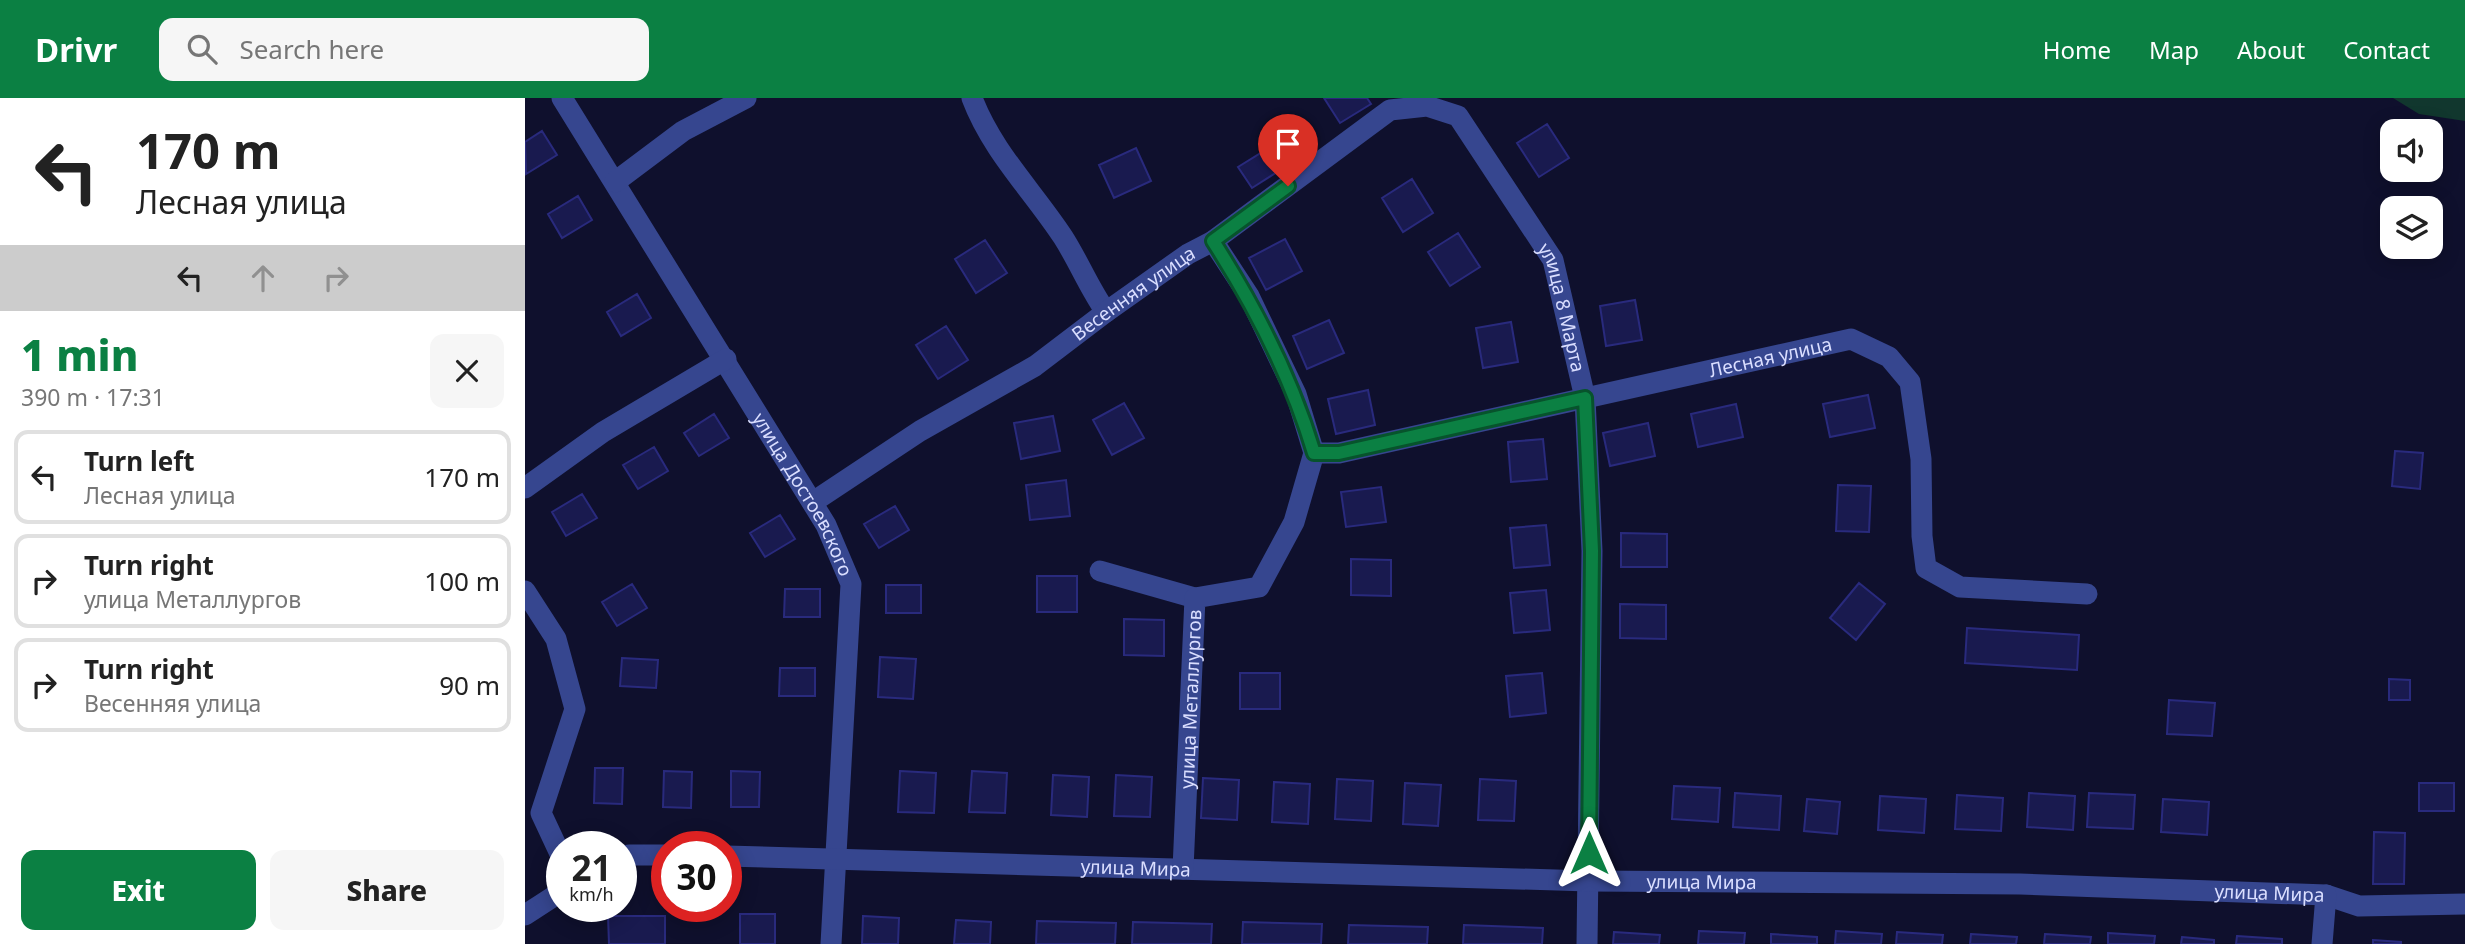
<!DOCTYPE html>
<meta charset="utf-8">
<style>
:root{--surface:#fff;--page:#f6f6f6;--text:#222;--muted:#767676;--line:#e0e0e0;--accent:#0b8043}
body{margin:0;font-family:"Noto Sans",sans-serif;background:var(--page);color:var(--text);height:100vh;display:flex;flex-direction:column;font-size:26px;white-space:nowrap}
*{box-sizing:border-box;margin:0}
p{font-size:23px;color:var(--muted)}
.icon{flex:none;width:38px;height:38px;fill:none;stroke:currentColor;stroke-width:2;stroke-linecap:round;stroke-linejoin:round}
.map{position:relative;flex:1;overflow:hidden}
.drawer{display:flex;flex-direction:column;background:var(--surface);width:525px}
.drawer>*{flex:none}
.hud{background:#fff;color:var(--text);overflow:hidden}
.fabs{position:absolute;left:1855px;top:21px;display:grid;gap:14px}
.fabs a{display:grid;place-items:center;width:63px;height:63px;border-radius:14px;background:var(--surface);box-shadow:0 4px 18px #0003;font-size:35px}
.speed{position:absolute;left:21px;top:733px;display:flex;gap:14px;font-size:35px;font-weight:700;text-align:center}
.speed>*{display:grid;place-content:center;width:91px;height:91px;border-radius:50%;background:var(--surface);box-shadow:0 4px 18px #0003;line-height:1}
.speed small{font-size:18px;font-weight:400}
.speed .limit{border:10px solid #d22;background:#fff;color:#111}
.pin{position:absolute;display:grid;place-items:center;width:60px;height:60px;color:#fff;margin:-72px -30px;border-radius:50% 50% 50% 0;rotate:-45deg;box-shadow:0 0 7px #0007}
.pin .icon{rotate:45deg}
.me{position:absolute;width:77px;margin:-38px;rotate:0deg;stroke-linejoin:round;filter:drop-shadow(0 0 5px #0008)}
.turn{display:flex;align-items:center;gap:24px;height:147px;padding:0 21px;font-size:32px}
.turn .icon{width:91px;height:91px;stroke-width:2.5}
.turn b{display:block;font-size:49px;line-height:60px}
.lanes{display:flex;align-items:center;height:66px;padding:0 21px;background:#0003;justify-content:center;gap:35px;direction:ltr}
.lanes .off{opacity:.35}
.round{display:grid;place-items:center;flex:none;width:74px;height:74px;border-radius:14px;background:var(--page)}
.overview{display:flex;align-items:center;justify-content:space-between;height:119px;padding:0 21px}
h1{font-size:42px;font-weight:800;line-height:52px;color:var(--accent)}
.action{display:flex;gap:14px;margin-top:auto;padding:14px 21px}
.action a{flex:1;height:80px;border-radius:14px;background:var(--accent);color:#fff;font-size:28px;font-weight:800;line-height:80px;text-align:center}
.action a+a{background:var(--page);color:var(--text)}
ul{padding:0;list-style:none}
li{display:flex;align-items:center;gap:21px;height:94px;margin:0 14px 10px;padding:0 7px;border:4px solid var(--line);border-radius:14px}
li div{flex:1}
li b{display:block;font-size:26px}
li em{font-style:normal}
header{display:flex;align-items:center;gap:42px;box-sizing:border-box;height:98px;padding:0 35px;background:var(--accent);color:#fff}
header strong{font-size:33px}
nav{display:flex;gap:38px;margin-inline-start:auto;font-size:24px}
.search{width:490px;height:63px;background:var(--page);display:flex;align-items:center;gap:18px;box-sizing:border-box;padding:0 24px;border-radius:14px;color:var(--muted);font-size:26px}
main{display:flex;flex:1;min-height:0}
.map>svg:first-child{display:block}
.green{fill:#11372e}
.building{fill:#191a4f;stroke:#292a7d;stroke-width:2}
.lines{fill:none;stroke-linecap:round;stroke-linejoin:round}
.minor{stroke:#36468f;stroke-width:21}
.route-casing{stroke:#07532c;stroke-width:18}
.route{stroke:#0b8043;stroke-width:12}
.labels{text-anchor:middle;stroke-width:7;stroke-linejoin:round;paint-order:stroke}
.street-label{font-size:19px;fill:#dadeff;stroke:#0f102d}
</style>
<header>
<strong>Drivr</strong>
<div class="search"><svg class="icon" aria-label="search" viewBox="0 0 24 24"><circle cx="10" cy="10" r="6"/><path d="M15 15l6 6"/></svg>Search here</div>
<nav><a>Home</a><a>Map</a><a>About</a><a>Contact</a></nav>
</header>
<main>
<section class="drawer">
<div class="hud">
<div class="turn"><svg class="icon" aria-label="left" viewBox="0 0 24 24"><path d="M17 20v-9H6M10 6l-5 5 5 5"/></svg><div><b>170 m</b>Лесная улица</div></div>
<div class="lanes"><svg class="icon" aria-label="left" viewBox="0 0 24 24"><path d="M17 20v-9H6M10 6l-5 5 5 5"/></svg><svg class="icon off" aria-label="ahead" viewBox="0 0 24 24"><path d="M12 20V5M6 11l6-6 6 6"/></svg><svg class="icon off" aria-label="right" viewBox="0 0 24 24"><path d="M7 20v-9h11M14 6l5 5-5 5"/></svg></div>
</div>
<div class="overview"><div><h1>1 min</h1><p>390 m · 17:31</p></div><a class="round"><svg class="icon" aria-label="close" viewBox="0 0 24 24"><path d="M6 6l12 12M18 6L6 18"/></svg></a></div>
<ul>
<li><svg class="icon" aria-label="left" viewBox="0 0 24 24"><path d="M17 20v-9H6M10 6l-5 5 5 5"/></svg><div><b>Turn left</b><p>Лесная улица</p></div><em>170 m</em></li>
<li><svg class="icon" aria-label="right" viewBox="0 0 24 24"><path d="M7 20v-9h11M14 6l5 5-5 5"/></svg><div><b>Turn right</b><p>улица Металлургов</p></div><em>100 m</em></li>
<li><svg class="icon" aria-label="right" viewBox="0 0 24 24"><path d="M7 20v-9h11M14 6l5 5-5 5"/></svg><div><b>Turn right</b><p>Весенняя улица</p></div><em>90 m</em></li>
</ul>
<div class="action"><a>Exit</a><a>Share</a></div>
</section>
<div class="map">
<svg width="1940" height="846" viewBox="0 0 1940 846">
<rect width="100%" height="100%" fill="#0f102d"/>
<!-- green -->
<path class="green" d="M1868,0H1940V23L1894,16Z"/>
<!-- building -->
<path class="building" d="M799,0H842L846,6L815,25Z
M1022,26L1044,60L1014,79L992,45Z
M17,33L32,57L1,76L0,44Z
M747,48L760,69L727,90L713,69Z
M611,50L626,83L589,100L574,67Z
M887,81L908,115L878,134L857,100Z
M53,98L67,122L37,140L23,116Z
M933,135L955,169L925,188L903,154Z
M760,141L777,173L741,192L724,160Z
M460,142L482,175L451,195L430,161Z
M112,196L126,220L96,238L82,214Z
M1110,202L1117,242L1081,248L1075,208Z
M804,222L819,255L782,271L768,238Z
M986,224L993,264L958,270L951,230Z
M421,228L443,262L413,281L391,247Z
M843,292L850,327L811,336L803,301Z
M1343,297L1350,330L1305,339L1298,306Z
M599,305L619,340L587,357L568,322Z
M1211,306L1218,339L1173,349L1166,316Z
M189,316L204,340L174,358L159,335Z
M528,318L535,353L496,361L489,325Z
M1123,325L1130,358L1085,368L1078,335Z
M1018,341L1022,381L986,384L983,344Z
M129,349L143,373L113,391L98,367Z
M1870,353L1898,355L1895,391L1867,388Z
M541,382L545,418L505,422L501,387Z
M1313,387L1346,388L1344,434L1311,433Z
M856,389L861,424L821,429L816,394Z
M57,396L72,420L41,438L27,414Z
M370,408L384,432L354,450L339,426Z
M255,417L270,441L240,459L225,435Z
M1021,427L1025,467L989,470L985,430Z
M1096,435L1142,436V469H1096Z
M826,461L866,462V498L826,497Z
M512,478H552V514H512Z
M1334,485L1360,506L1331,542L1305,520Z
M107,486L122,510L92,528L77,504Z
M361,487H396V515H361Z
M260,491H295V519H259Z
M1021,492L1025,532L989,535L985,495Z
M1095,506L1141,507V541L1095,540Z
M599,521L639,522V558L599,557Z
M1442,530L1554,537L1552,572L1440,565Z
M355,559L391,561L388,601L353,599Z
M97,560L133,562L131,590L95,588Z
M255,570H290V598H254Z
M715,575H755V611H715Z
M1017,575L1021,615L985,619L981,578Z
M1864,581L1885,582V602H1864Z
M1644,602L1690,605L1687,638L1642,636Z
M70,670H98L97,706L69,705Z
M139,673L167,674L166,710L138,709Z
M206,673L235,674L234,709H206Z
M375,673L411,675L409,715L373,714Z
M447,673L482,675L480,715L444,714Z
M528,677L564,679L562,719L526,717Z
M591,677L627,679L625,719L589,718Z
M678,680L714,682L712,722L676,720Z
M812,681L848,683L846,723L810,721Z
M955,681L991,683L989,723L953,722Z
M749,684L785,686L783,726L747,724Z
M880,685L916,687L913,728L878,726Z
M1894,685H1929V713H1894Z
M1149,688L1195,690L1193,724L1147,721Z
M1210,695L1256,698L1254,732L1208,729Z
M1504,695L1550,698L1548,732L1502,729Z
M1564,695L1610,697L1608,731L1562,729Z
M1432,697L1478,700L1476,733L1430,731Z
M1355,698L1401,701L1399,735L1353,732Z
M1282,701L1315,704L1312,736L1279,733Z
M1638,701L1684,704L1682,737L1636,734Z
M1849,734L1880,735L1879,786H1848Z
M215,816H250V846H215Z
M83,818H140V846H84Z
M338,818L374,820L373,846H337Z
M431,822L466,824L465,846H429Z
M512,823L591,825L590,846H511Z
M608,824L687,826L686,846H607Z
M718,824L797,826L796,846H717Z
M824,827L903,829L902,846H823Z
M939,827L1018,830L1017,846H938Z
M1174,833L1220,835L1219,846H1173Z
M1311,833L1357,836L1356,846H1310Z
M1089,834L1135,837L1134,846H1088Z
M1372,834L1418,837L1417,846H1371Z
M1583,835L1630,838L1629,846H1583Z
M1246,836L1292,839V846H1246Z
M1446,836L1492,839L1491,846H1445Z
M1520,836L1566,839L1565,846H1519Z
M1712,838L1757,841V846H1711Z
M1657,839L1689,842V846H1656Z
M1848,842L1876,844V846H1848Z"/>
<g class="lines">
<!-- minor -->
<g class="minor">
<path id="s1" d="M37,0L301,427L326,486L306,846"/>
<path d="M447,0C467,53 507,92 538,139C554,164 564,190 581,214"/>
<path d="M90,84L158,33L221,0"/>
<path id="s2" d="M789,355H814L1326,241L1364,259L1385,284L1396,361L1397,438L1401,470L1435,489L1562,496"/>
<path d="M0,390L78,334L201,261"/>
<path id="s3" d="M288,404L395,333L510,268L581,214L663,156L688,143L865,12L902,8L933,18L1028,162L1060,300L1067,453L1062,846"/>
<path d="M575,473L670,500"/>
<path d="M0,493L31,541L50,611L16,715L37,760"/>
<path id="s4" d="M201,758L1064,783L1495,786L1801,797L1834,808L1940,806"/>
<path d="M96,761L104,757H142"/>
<path id="s5" d="M658,771L670,500L734,489L769,424L789,355L771,296L724,198L688,143"/>
<path d="M0,817L37,793"/>
<path d="M1797,846L1801,797"/>
</g>
</g>
<g class="lines">
<defs>
<path id="route" d="M763,88L688,143C731,210 766,278 789,355H814L1060,300L1067,453L1064,755"/>
</defs>
<!-- route casing -->
<use href="#route" class="route-casing"/>
<!-- route -->
<use href="#route" class="route"/>
</g>
<g class="labels">
<!-- street labels -->
<g class="street-label">
<text dy="7" stroke="none"><textPath href="#s3" startOffset="383">Весенняя улица</textPath></text>
<text dy="7" stroke="none"><textPath href="#s3" startOffset="989">улица 8 Марта</textPath></text>
<text dy="7" stroke="none"><textPath href="#s2" startOffset="467">Лесная улица</textPath></text>
<text dy="7" stroke="none"><textPath href="#s1" startOffset="464">улица Достоевского</textPath></text>
<text dy="7" stroke="none"><textPath href="#s5" startOffset="170">улица Металлургов</textPath></text>
<text dy="7" stroke="none"><textPath href="#s4" startOffset="410">улица Мира</textPath></text>
<text dy="7" stroke="none"><textPath href="#s4" startOffset="976">улица Мира</textPath></text>
<text dy="7" stroke="none"><textPath href="#s4" startOffset="1544">улица Мира</textPath></text>
</g>
</g>
</svg>
<div class="fabs">
<a><svg class="icon" aria-label="sound" viewBox="0 0 24 24"><path d="M4 9h4l5-4v14l-5-4H4zM17 9q2 3 0 6"/></svg></a>
<a><svg class="icon" aria-label="layers" viewBox="0 0 24 24"><path d="M12 4l9 5-9 5-9-5zM3 14l9 5 9-5"/></svg></a>
</div>
<div class="speed"><div>21<small>km/h</small></div><div class="limit">30</div></div>
<div class="pin" style="left:763px;top:88px;background:#d93025"><svg class="icon" aria-label="arrive" viewBox="0 0 24 24"><path d="M6 21V4h12l-3 4 3 4H6"/></svg></div>
<svg class="me" style="left:1064px;top:755px" viewBox="-20 -20 40 40"><path d="M0-17L14 15 0 8-14 15z" fill="#0b8043" stroke="#fff" stroke-width="4"/></svg>
</div>
</main>
